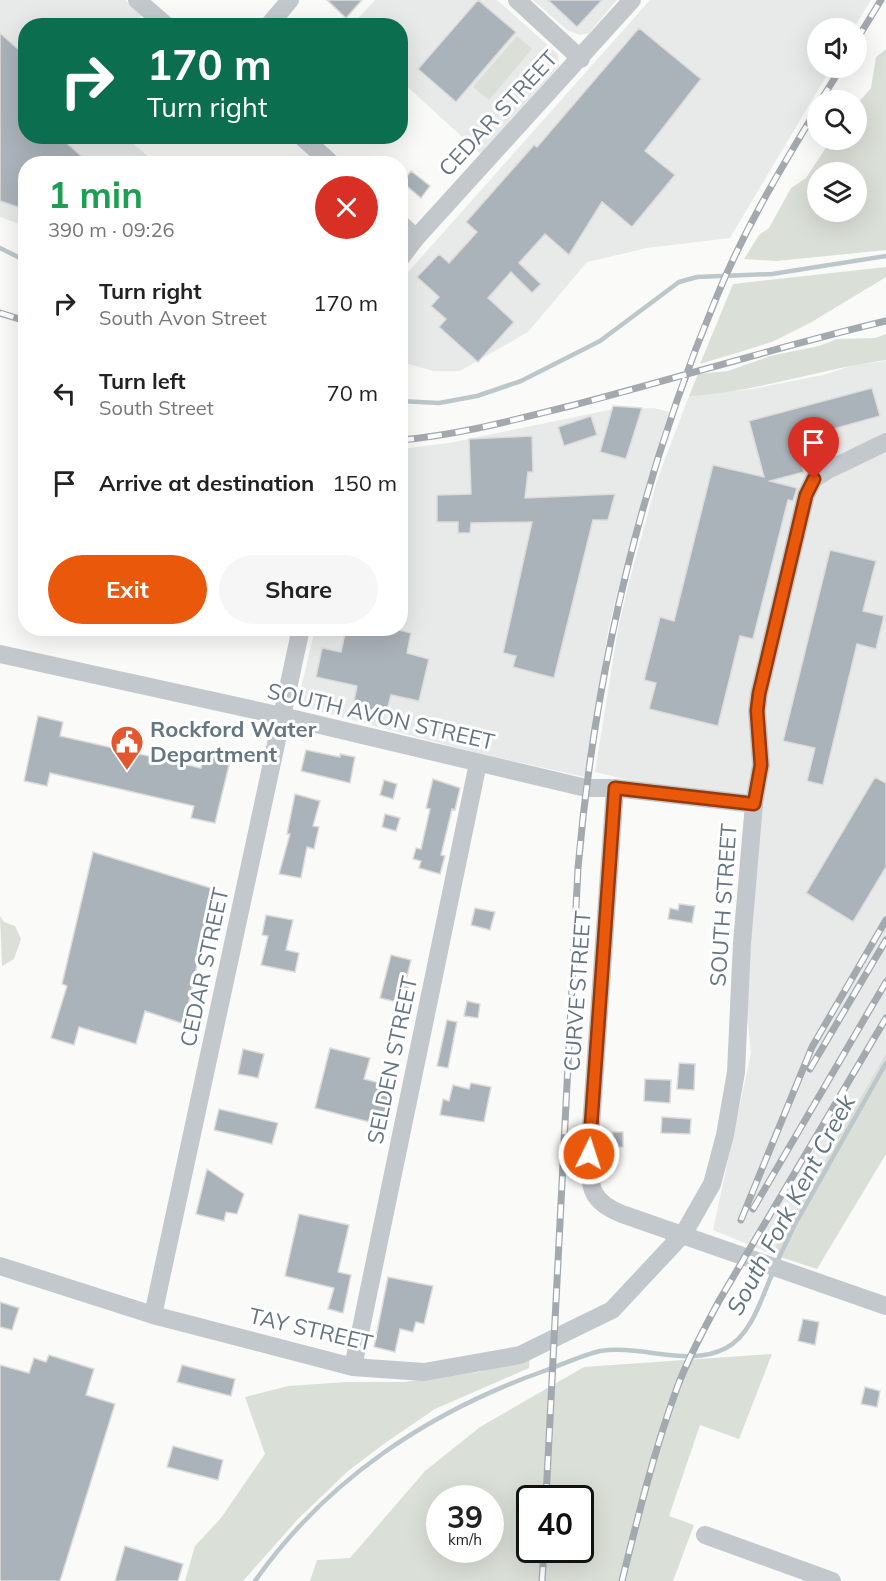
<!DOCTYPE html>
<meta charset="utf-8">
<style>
:root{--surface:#fff;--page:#f6f6f6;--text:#222;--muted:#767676;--accent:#ea580c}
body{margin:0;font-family:Mulish,sans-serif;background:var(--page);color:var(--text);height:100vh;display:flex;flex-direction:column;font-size:22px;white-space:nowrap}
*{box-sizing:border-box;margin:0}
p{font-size:20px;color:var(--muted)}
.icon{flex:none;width:33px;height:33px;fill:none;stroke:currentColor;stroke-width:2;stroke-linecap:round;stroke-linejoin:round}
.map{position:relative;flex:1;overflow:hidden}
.sheet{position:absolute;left:18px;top:156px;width:390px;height:480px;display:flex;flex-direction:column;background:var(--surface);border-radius:24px;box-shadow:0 6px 24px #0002}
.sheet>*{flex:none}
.banner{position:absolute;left:18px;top:18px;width:390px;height:126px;border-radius:24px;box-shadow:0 6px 24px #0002;background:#0b6e4f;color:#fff;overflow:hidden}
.tools{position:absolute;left:807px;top:18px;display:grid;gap:12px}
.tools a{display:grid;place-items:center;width:60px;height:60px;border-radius:50%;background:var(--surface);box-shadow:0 6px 24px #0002;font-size:30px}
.speed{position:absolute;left:426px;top:1485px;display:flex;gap:12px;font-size:30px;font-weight:700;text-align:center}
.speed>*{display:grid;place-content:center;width:78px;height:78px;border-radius:50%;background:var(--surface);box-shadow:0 6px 24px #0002;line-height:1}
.speed small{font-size:15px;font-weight:400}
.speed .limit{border:3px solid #111;border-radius:9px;background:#fff;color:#111}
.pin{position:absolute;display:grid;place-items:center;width:51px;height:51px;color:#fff;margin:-62px -26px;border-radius:50% 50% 50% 0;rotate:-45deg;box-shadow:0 0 6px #0007}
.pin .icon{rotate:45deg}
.me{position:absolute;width:66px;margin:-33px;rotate:4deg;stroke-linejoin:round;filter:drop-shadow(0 0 4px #0008)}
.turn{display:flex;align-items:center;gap:21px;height:126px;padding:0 30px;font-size:27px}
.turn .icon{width:78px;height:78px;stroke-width:2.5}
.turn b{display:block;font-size:42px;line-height:51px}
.round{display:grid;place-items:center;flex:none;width:63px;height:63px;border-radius:32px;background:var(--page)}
.summary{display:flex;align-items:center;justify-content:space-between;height:102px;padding:0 30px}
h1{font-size:36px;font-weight:700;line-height:45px;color:#1e9e55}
.cta{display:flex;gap:12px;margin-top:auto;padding:12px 30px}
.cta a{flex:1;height:69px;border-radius:36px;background:var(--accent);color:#fff;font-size:24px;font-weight:700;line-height:69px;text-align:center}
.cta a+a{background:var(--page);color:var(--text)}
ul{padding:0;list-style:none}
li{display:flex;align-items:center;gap:18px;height:90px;padding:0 30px}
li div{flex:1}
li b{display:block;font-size:22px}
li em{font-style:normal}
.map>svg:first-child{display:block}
.built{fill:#e8e9e9}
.green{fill:#dadfd7;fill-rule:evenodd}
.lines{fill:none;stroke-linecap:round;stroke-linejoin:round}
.stream{stroke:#bbc7cb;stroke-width:4.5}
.building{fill:#aab3b9;stroke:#dcdcda;stroke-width:1.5}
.minor{stroke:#c3c8cc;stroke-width:18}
.rail-casing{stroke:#a2aab0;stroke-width:7}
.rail{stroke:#fff;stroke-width:4.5;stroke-dasharray:14;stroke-linecap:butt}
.route-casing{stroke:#983908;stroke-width:15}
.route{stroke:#ea580c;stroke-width:10}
.labels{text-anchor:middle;stroke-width:6;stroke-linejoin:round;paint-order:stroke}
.street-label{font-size:22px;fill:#657683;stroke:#fff}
.poi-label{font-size:22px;font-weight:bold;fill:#657683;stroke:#fff;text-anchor:start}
.water-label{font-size:24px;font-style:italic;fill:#60757c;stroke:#fff}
</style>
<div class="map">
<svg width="886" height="1581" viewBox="0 0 886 1581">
<rect width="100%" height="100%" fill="#fafaf8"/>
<!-- built -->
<path class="built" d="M0,0H125L142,15L132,25L26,26V136L126,137L155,163L26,164L25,226L0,217Z
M375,0H497L558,54L559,66L482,155L401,81L400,26H351Z
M533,0H617L589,33L580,35L567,30Z
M650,0H871L854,28H818V68H831L730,238L647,248L587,262L528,332L460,371H434L401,362V280Z
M886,361V1053L771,1254L713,1230L751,1053L747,1014L751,899L763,796L637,782L595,772L618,629L628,586L657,480L689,396L752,389L823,375L854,365Z
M654,408L669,412L636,520L609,626L585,777L477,753L303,707L299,697L315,629L400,628L401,449L449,443L609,410Z"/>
<!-- green -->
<path class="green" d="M517,36L532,49L489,100L473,87Z
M886,49V250L777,261L744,259L759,235L769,228L791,188L806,178L831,140H856L857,104L871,88L876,57ZM856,172V212H818V172Z
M886,267V277L810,323L772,342L700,364L733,284Z
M886,334V360C820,369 757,392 689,396L698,374L728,371L770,356L819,346L837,339L875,338Z
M0,916L4,922L15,926L21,939L14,959L2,966Z
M886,1053V1154L817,1269L771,1254Z
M772,1354L739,1439L700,1425L669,1516L694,1525L673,1581H310L317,1560L350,1558L425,1471L480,1427L584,1367ZM490,1498V1550H440V1498ZM580,1498V1550H530V1498Z
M530,1357L529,1368L435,1409L385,1443L348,1471L298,1519L243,1581H185L195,1546L221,1518L265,1454L245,1397L288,1386L346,1382H404L479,1372Z"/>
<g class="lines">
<!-- stream -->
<path class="stream" d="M0,248L26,261
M400,401L439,403L477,396L521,381L600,341L679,282L697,277L772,274L886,256
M776,1264L794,1226L886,1063
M255,1581C326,1480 428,1412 544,1371C562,1365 582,1355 600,1351C640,1344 689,1368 726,1348C752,1335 762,1296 773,1272"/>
</g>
<!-- building -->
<path class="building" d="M327,0H362L346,18Z
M478,0L516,32L456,102L418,69Z
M548,0H602L577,27Z
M639,28L701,79L645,151L675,175L632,227L602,202L569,255L545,234L519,263L541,284L532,293L511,272L488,298L514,322L478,362L439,327L446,319L431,306L439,297L417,277L439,254L449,263L477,232L466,222L534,145L537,147Z
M0,33L26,56V136H59L90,164H26V210L0,201Z
M411,171L430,186L421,198L402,182Z
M872,388L880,416L815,434L821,457L801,463L804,472L770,481L797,488L793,501L788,500L753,639L740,636L718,726L649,709L656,683L644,680L660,617L674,621L713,465L764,477L749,421Z
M613,406L642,408L626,459L600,452Z
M591,416L597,435L564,446L558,427Z
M532,436L533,472H528L525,498L615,494L608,520H593L554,678L513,667L516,656L503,653L532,522L471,523L470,533H458V522H437V495L471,494L469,439Z
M830,550L876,561L863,611L884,616L876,649L857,644L823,785L807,781L815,748L783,741Z
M346,628H391L411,633L407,653L429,659L419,701L391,695L386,714L353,706L357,686L316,677L322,648L341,652Z
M38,716L63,722L60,736L201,768L204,755L230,761L215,823L191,818L194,806L50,773L47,786L24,781Z
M306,750L340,757V754L355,757L350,783L301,771Z
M875,777L886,783V867L853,922L806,893Z
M433,779L460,788L455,810L452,809L441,855L445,856L440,874L419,868L421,861L413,859L416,848L421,849L430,809L426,808Z
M384,780L397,784L393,799L380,795Z
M295,794L320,801L313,826L319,827L314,849L307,847L301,878L279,874L290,834H287Z
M385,814L400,818L396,831L382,827Z
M93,852L214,889L184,1024L145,1011L136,1044L79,1027L74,1045L51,1038L67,986L62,984Z
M679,904L695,906L692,923L668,919L670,908L678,910Z
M475,908L495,912L490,930L471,925Z
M266,915L293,920L286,950L299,953L295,972L261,965L268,936L262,935Z
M391,955L411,960L405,985L409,986L405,1004L380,998Z
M467,1001L480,1004L478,1018L464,1016Z
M447,1020L457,1022L448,1068L437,1066Z
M330,1048L370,1058L364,1079L395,1087L385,1126L315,1108Z
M243,1049L264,1054L258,1078L238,1074Z
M679,1063L695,1064L694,1090L677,1089Z
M645,1079L671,1080L670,1103L644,1101Z
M471,1083L491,1087L484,1122L440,1115L443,1099L449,1101L453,1085L469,1089Z
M219,1109L278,1123L272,1144L214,1130Z
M662,1117L691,1119L690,1134L661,1133Z
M613,1132H623V1147H612Z
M207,1169L244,1194L237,1214L226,1212L224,1221L196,1214Z
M299,1214L349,1225L338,1272L351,1275L343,1313L328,1309L334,1288L285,1276Z
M388,1277L433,1286L424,1324L416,1322L413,1332L400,1329L395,1352L374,1347Z
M0,1302L19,1308L12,1330L0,1327Z
M803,1319L819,1322L815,1345L798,1341Z
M49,1355L94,1369L86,1395L115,1404L60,1581H0V1365L29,1373L34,1358L46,1362Z
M182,1365L235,1379L231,1396L177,1382Z
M865,1387L880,1391L877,1407L861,1404Z
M173,1446L223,1460L218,1480L167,1467Z
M125,1546L183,1564L178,1581H115Z"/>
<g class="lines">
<!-- minor -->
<path class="minor" d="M137,0L167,26
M517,0L581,59
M268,26L290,0
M301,136L332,164
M400,223L416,238
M400,259L416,238L632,0
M0,654L282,716L586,788H615L754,804
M615,788L589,1154C590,1187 589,1201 622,1214L886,1306
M0,1266L153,1315L353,1367L424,1372L520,1355L612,1310L684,1233L712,1184L725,1135L736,1072L742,943L754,804L761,765L757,711L759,694L806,495L814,479L826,471L886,442
M153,1315L301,628
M353,1367L478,763
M705,1535L832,1581"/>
<defs>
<path id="rail" d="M856,41L881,0
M821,100L841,68
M0,313L26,321
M400,440C460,435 517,419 574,405C678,378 781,346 886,321
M810,1069L886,940
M753,1209L886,982
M741,1220L812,1047L886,920
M546,1498L578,868C595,671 641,478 717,296C744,230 781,168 818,107
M542,1581L544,1550
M622,1581C638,1516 654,1451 677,1388C688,1358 704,1329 719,1301L886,1018"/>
</defs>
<!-- rail casing -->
<use href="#rail" class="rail-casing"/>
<!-- rail -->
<use href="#rail" class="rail"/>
</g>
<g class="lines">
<defs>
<path id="route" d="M589,1154L615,788L754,804L761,765L757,711L759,694L806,495L814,479"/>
</defs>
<!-- route casing -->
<use href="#route" class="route-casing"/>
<!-- route -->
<use href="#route" class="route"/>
</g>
<!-- icons -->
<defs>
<symbol id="civic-pin" viewBox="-11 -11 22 30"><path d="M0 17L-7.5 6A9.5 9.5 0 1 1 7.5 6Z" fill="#e4572e" stroke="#fff"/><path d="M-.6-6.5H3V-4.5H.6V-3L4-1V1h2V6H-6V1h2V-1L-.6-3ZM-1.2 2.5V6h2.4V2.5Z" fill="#fff"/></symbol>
</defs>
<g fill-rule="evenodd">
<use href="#civic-pin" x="108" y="723" width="38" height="52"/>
</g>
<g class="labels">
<!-- street labels -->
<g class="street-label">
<text transform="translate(498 113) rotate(-47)" y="8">CEDAR STREET</text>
<text transform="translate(381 716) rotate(13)" y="8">SOUTH AVON STREET</text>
<text transform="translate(723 905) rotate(-86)" y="8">SOUTH STREET</text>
<text transform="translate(204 967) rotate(-78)" y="8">CEDAR STREET</text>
<text transform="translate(577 991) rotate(-86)" y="8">CURVE STREET</text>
<text transform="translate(392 1060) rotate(-78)" y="8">SELDEN STREET</text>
<text transform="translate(311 1329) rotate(13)" y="8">TAY STREET</text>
</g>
<!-- poi labels -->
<g class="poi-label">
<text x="150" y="737">Rockford Water<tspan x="150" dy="25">Department</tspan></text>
</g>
<!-- water labels -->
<g class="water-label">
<text transform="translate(791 1205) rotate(-62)" y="8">South Fork Kent Creek</text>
</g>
</g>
</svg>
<div class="tools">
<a><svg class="icon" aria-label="sound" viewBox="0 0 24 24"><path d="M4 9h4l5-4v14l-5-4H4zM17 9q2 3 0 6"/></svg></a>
<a><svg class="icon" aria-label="search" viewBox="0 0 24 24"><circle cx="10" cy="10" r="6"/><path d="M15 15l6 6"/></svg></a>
<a><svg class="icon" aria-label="layers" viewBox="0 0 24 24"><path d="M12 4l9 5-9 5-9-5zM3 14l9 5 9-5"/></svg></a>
</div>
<div class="speed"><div>39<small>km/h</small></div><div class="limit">40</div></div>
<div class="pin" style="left:814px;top:479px;background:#d93025"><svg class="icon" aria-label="arrive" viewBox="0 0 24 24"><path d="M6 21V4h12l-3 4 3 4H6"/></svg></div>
<svg class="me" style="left:589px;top:1154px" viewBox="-20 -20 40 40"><circle r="17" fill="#ea580c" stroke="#fff" stroke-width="3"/><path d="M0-11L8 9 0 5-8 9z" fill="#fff"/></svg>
<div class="banner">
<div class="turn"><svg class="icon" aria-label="right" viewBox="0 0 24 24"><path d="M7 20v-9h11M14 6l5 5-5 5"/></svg><div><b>170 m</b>Turn right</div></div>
</div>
<section class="sheet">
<div class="summary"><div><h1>1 min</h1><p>390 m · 09:26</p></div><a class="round" style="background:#d93025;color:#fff"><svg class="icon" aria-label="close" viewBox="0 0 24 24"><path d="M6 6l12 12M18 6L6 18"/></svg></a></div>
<ul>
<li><svg class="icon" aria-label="right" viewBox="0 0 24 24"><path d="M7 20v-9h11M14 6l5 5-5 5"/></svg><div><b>Turn right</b><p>South Avon Street</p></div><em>170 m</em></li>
<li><svg class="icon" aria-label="left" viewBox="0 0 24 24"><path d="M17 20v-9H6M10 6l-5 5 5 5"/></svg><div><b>Turn left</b><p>South Street</p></div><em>70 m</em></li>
<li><svg class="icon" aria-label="arrive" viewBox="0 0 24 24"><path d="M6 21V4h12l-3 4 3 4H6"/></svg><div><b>Arrive at destination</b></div><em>150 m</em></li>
</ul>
<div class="cta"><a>Exit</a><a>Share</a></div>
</section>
</div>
